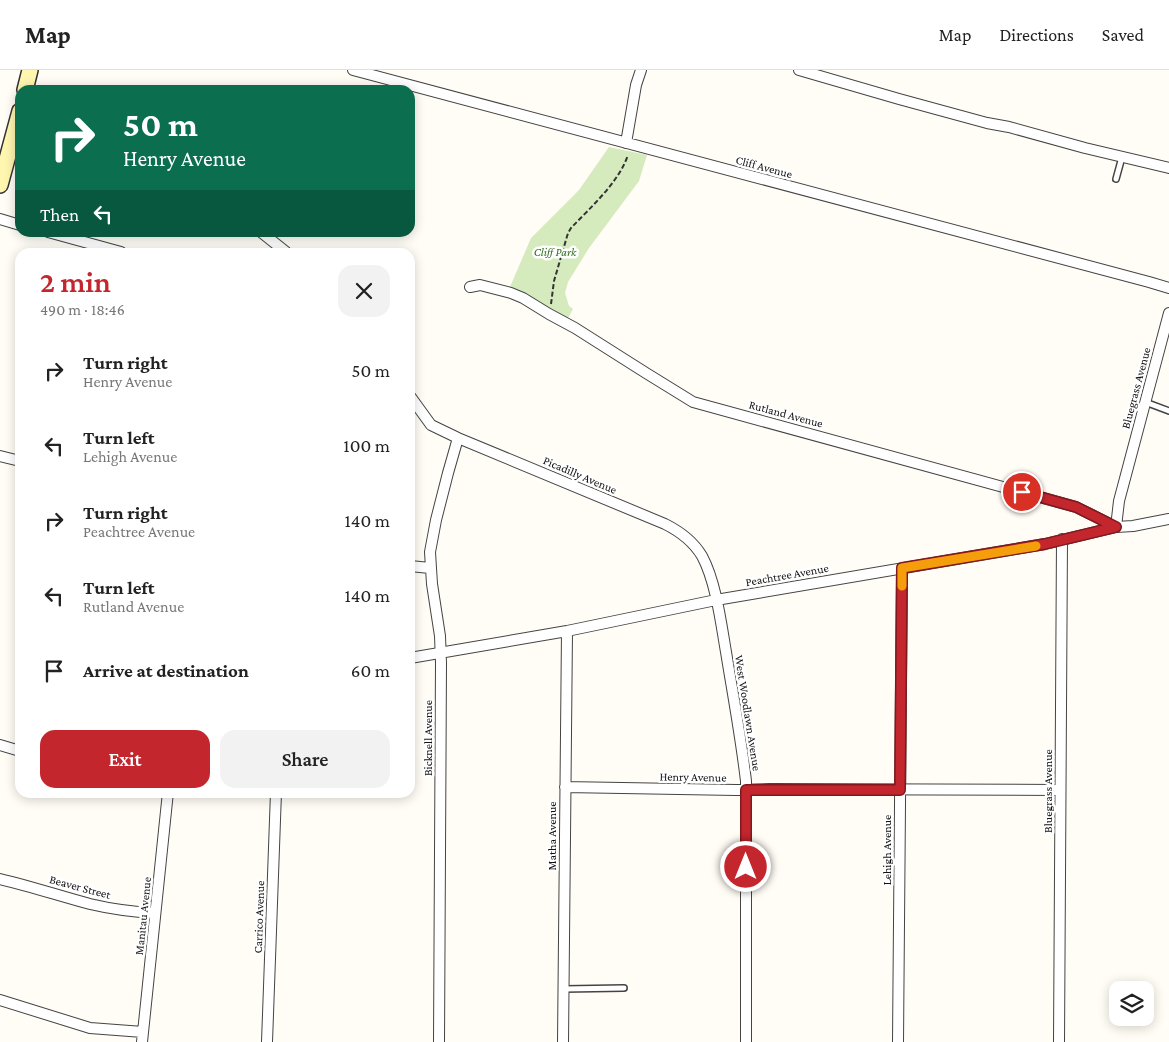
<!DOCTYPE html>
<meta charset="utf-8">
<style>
:root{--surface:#fff;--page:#f2f2f2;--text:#222;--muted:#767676;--line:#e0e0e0;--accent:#c4262e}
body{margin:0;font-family:"Crimson Pro",serif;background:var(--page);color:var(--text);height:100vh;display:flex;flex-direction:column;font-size:19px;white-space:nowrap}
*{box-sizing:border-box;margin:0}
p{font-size:16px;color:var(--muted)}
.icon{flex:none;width:28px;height:28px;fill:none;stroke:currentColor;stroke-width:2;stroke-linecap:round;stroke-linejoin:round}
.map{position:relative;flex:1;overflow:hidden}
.panel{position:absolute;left:15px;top:178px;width:400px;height:550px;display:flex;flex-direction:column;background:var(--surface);border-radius:15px;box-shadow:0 2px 12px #0003}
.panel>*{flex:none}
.hud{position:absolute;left:15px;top:15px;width:400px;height:152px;border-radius:15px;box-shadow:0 2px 12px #0003;background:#0b6e4f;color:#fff;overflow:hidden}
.fabs{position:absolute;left:1109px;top:911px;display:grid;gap:10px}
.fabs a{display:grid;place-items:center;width:45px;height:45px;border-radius:10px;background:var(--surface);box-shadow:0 2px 12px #0003;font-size:25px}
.pin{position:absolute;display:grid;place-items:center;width:42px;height:42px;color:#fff;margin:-21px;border:2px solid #fff;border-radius:50%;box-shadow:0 1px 5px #0007}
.me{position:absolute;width:55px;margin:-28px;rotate:0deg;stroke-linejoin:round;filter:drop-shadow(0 0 4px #0008)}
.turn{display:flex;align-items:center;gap:18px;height:105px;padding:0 25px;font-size:22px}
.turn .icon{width:65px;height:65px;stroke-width:2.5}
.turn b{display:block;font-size:35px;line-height:42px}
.then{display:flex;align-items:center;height:48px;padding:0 25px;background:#0003;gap:10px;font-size:19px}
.round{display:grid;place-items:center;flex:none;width:52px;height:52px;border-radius:15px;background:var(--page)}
.head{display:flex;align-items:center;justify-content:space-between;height:85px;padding:0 25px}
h1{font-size:30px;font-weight:600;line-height:38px;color:var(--accent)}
.primary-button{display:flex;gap:10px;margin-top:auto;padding:10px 25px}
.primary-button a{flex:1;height:58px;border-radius:15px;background:var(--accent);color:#fff;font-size:20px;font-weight:600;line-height:58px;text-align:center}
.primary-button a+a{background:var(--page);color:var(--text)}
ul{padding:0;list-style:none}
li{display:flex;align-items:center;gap:15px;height:75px;padding:0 25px}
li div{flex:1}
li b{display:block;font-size:19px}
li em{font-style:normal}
header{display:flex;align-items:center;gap:30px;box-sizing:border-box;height:70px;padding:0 25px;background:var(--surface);border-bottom:1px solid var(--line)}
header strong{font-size:24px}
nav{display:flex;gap:28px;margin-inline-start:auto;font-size:18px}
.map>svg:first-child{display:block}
.green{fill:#d5ebbd}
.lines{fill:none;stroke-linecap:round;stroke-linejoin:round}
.lane-casing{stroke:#444;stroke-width:8}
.street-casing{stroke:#444;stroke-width:12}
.secondary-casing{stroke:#333;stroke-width:18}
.path{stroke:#333;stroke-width:2;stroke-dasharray:5 2.5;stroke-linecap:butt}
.lane{stroke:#fff;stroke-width:5}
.street{stroke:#fff;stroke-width:10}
.secondary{stroke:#fff6b0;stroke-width:15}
.route-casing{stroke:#7f191e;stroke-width:12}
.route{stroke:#c4262e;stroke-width:9}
.slow{stroke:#f59e0b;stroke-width:9}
.labels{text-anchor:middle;stroke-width:5;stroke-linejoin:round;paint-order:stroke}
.street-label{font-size:12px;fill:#111;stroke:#fff}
.park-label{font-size:12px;font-style:italic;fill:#2f6b1f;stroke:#fff}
</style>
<header>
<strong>Map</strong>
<nav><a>Map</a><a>Directions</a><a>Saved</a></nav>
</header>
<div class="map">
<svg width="1169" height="972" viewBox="0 0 1169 972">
<rect width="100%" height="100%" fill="#fffdf5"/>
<!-- green -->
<path class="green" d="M609,77L647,85L639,111L589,178L568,212L565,223L569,236L573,239L567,250L521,221L510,217L531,168L579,120Z"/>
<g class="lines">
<defs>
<path id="lane" d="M1116,109L1122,87
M1145,332L1169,341
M564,919L624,918"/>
<path id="street" d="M353,0L1149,212L1169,218
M799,0L899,29L987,53L1009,57L1085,78L1169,98
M626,73L636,15L641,0
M0,149L20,155
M48,162L121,182
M261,162L286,182
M470,217L480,215L511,223L523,228L549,244L575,258L646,303L693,332L1076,437L1116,457
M410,326L431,355L458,368L665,454C681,462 693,471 702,486C716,512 721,553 726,582C733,625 741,668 746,711V972
M0,386L20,391
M1116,457L1119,431L1169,243
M410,496L430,498
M410,588L567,561L716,530L1045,474L1116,457L1133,456L1169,449
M0,675L20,681
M565,717L736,720L770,719L1060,720
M0,809C30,816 60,826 90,834C111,839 134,842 155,843
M0,930L90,958L143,962
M142,972L168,722
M267,972L276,722
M439,972L441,593L440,566L432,514L430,482L436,450L448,403L458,368
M563,972L567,561
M898,972L902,498
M1059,972L1062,469"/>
<path id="secondary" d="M25,20L30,0
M0,115L20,41"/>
</defs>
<!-- lane casing -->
<use href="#lane" class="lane-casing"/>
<!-- street casing -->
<use href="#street" class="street-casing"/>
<!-- secondary casing -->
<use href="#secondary" class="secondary-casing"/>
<!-- path -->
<path class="path" d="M551,234L554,211L568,163L571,158C591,137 619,112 628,85"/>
<!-- lane -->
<use href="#lane" class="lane"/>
<!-- street -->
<use href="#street" class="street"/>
<!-- secondary -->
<use href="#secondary" class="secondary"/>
</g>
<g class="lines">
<defs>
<path id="route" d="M746,797V720H900L902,498L1045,474L1116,457L1076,437L1022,422"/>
</defs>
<!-- route casing -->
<use href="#route" class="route-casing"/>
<!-- route -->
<use href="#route" class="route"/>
<!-- slow -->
<path class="slow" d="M902,516V498L1036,476"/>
</g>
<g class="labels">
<!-- street labels -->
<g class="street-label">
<text transform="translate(764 97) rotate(15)" y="4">Cliff Avenue</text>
<text transform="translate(1136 318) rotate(-75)" y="4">Bluegrass Avenue</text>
<text transform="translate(786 344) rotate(15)" y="4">Rutland Avenue</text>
<text transform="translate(580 405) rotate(23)" y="4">Picadilly Avenue</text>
<text transform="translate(787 505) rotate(-10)" y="4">Peachtree Avenue</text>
<text transform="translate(748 643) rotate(81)" y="4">West Woodlawn Avenue</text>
<text transform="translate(428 668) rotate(-90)" y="4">Bicknell Avenue</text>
<text transform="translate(693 707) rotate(1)" y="4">Henry Avenue</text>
<text transform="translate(1048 721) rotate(-90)" y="4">Bluegrass Avenue</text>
<text transform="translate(552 766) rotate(-90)" y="4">Matha Avenue</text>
<text transform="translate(887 780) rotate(-90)" y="4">Lehigh Avenue</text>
<text transform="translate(80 817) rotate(15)" y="4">Beaver Street</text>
<text transform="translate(143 846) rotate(-84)" y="4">Manitau Avenue</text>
<text transform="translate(259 847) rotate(-88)" y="4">Carrico Avenue</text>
</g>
<!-- park labels -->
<g class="park-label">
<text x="555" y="186">Cliff Park</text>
</g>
</g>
</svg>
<div class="fabs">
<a><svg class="icon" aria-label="layers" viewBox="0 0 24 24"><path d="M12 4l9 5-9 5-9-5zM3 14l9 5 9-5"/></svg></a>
</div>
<div class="pin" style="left:1022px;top:422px;background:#d93025"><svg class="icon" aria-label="arrive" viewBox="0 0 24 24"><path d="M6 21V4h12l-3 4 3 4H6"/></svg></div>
<svg class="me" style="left:746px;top:797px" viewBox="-20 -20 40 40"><circle r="17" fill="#c4262e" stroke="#fff" stroke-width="3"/><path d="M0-11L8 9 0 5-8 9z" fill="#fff"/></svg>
<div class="hud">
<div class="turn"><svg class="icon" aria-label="right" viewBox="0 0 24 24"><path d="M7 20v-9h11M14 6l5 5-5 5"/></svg><div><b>50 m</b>Henry Avenue</div></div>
<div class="then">Then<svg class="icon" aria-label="left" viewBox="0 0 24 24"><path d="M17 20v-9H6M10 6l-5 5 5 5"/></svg></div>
</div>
<section class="panel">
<div class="head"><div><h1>2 min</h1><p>490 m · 18:46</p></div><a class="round"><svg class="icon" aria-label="close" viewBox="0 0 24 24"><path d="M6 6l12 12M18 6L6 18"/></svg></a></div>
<ul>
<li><svg class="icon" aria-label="right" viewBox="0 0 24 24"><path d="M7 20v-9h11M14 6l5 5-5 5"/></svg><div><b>Turn right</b><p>Henry Avenue</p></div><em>50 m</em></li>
<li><svg class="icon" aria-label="left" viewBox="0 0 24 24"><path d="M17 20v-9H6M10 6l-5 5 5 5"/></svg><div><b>Turn left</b><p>Lehigh Avenue</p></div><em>100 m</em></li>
<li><svg class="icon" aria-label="right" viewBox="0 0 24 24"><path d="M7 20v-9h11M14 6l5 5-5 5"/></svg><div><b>Turn right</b><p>Peachtree Avenue</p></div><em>140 m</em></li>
<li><svg class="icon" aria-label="left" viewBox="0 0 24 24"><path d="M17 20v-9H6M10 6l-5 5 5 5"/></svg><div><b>Turn left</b><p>Rutland Avenue</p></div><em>140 m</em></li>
<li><svg class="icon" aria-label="arrive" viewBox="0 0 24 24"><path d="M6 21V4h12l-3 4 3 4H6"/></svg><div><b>Arrive at destination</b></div><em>60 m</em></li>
</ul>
<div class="primary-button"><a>Exit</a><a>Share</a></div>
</section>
</div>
